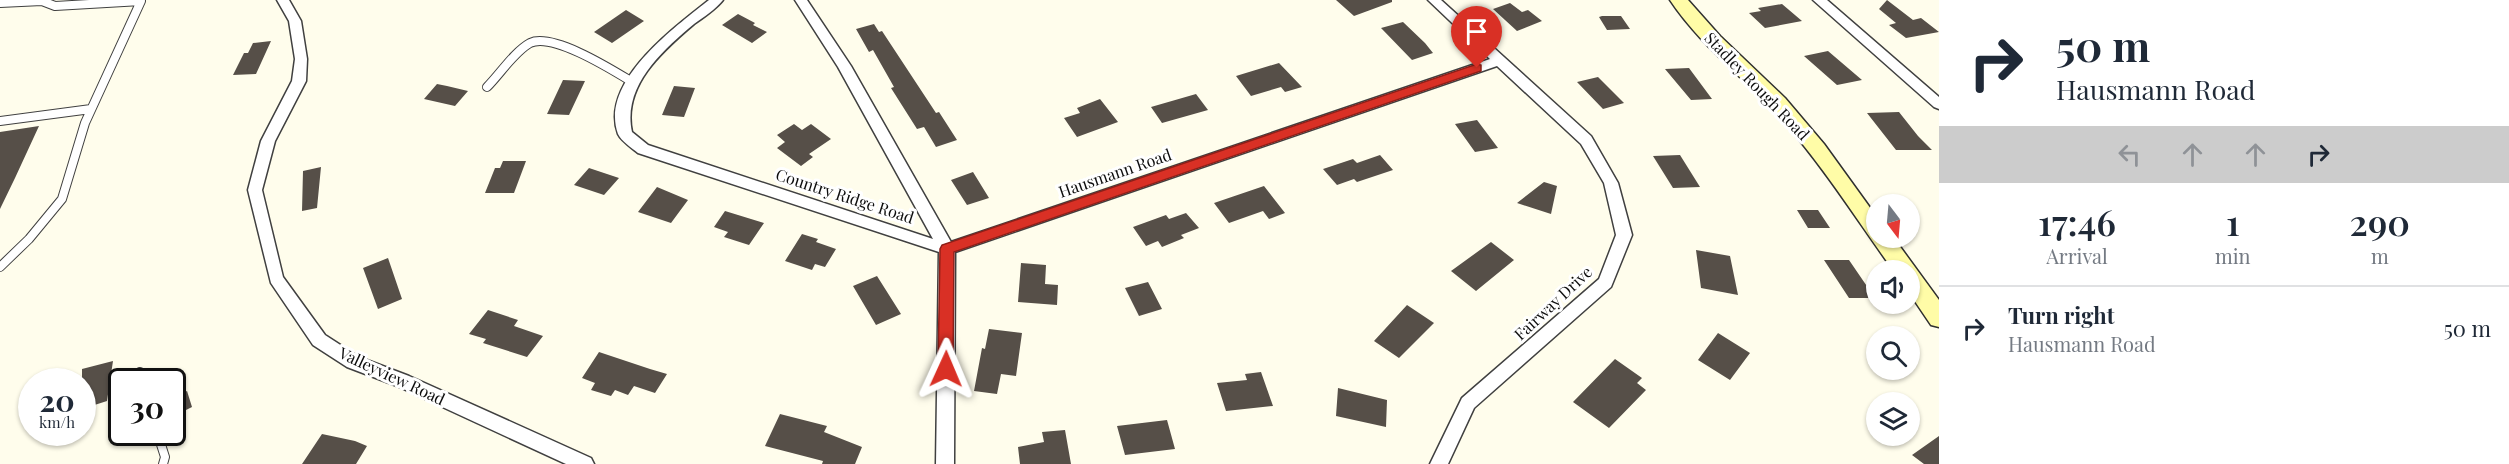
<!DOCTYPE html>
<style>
:root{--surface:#fff;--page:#f6f6f7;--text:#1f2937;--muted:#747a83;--line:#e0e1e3}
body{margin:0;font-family:"Playfair Display",serif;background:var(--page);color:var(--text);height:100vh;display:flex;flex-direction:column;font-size:22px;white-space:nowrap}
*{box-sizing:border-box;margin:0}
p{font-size:20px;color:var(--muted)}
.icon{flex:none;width:33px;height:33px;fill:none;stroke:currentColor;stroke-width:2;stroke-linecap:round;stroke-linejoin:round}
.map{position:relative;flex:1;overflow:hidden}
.side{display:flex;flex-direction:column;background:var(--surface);width:570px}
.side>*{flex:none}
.top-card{background:#fff;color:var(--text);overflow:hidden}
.needle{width:39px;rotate:164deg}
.buttons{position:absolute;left:1866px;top:194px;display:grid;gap:12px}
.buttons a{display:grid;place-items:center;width:54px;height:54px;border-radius:50%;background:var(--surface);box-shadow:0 2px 4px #0004;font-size:30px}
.speed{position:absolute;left:18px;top:368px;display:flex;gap:12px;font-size:30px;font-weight:700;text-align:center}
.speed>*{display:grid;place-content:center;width:78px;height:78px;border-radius:50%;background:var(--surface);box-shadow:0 2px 4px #0004;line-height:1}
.speed small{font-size:15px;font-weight:400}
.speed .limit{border:3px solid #111;border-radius:9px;background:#fff;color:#111}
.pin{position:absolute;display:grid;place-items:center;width:51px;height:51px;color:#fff;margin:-62px -26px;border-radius:50% 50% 50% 0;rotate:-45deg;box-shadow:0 0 6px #0007}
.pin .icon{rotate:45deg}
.me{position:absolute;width:66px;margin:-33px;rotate:1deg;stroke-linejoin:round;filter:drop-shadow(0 0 4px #0008)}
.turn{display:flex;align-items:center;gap:21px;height:126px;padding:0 18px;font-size:27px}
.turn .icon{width:78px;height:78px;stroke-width:2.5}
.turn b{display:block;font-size:42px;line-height:51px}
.lanes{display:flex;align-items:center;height:57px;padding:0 18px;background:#0003;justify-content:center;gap:30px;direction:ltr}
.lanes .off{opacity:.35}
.eta{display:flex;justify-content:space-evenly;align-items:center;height:102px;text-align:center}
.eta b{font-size:36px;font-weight:600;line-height:42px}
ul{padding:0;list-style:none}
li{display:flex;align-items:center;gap:18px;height:84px;padding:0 18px;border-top:2px solid var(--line)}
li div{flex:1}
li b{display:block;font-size:22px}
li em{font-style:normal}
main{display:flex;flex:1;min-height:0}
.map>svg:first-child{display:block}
.building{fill:#564f48}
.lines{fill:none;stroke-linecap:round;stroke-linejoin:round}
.lane-casing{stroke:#404040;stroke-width:10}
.street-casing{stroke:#404040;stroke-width:3}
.secondary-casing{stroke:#2f2f2f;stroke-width:3}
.lane{stroke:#fff;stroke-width:8}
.street{fill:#fff;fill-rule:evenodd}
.secondary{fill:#fffca7;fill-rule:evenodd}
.route{fill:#d93025;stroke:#8d1f18;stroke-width:1.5}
.labels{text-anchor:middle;stroke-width:6;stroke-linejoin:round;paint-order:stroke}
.street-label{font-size:16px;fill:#0d0d0d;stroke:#fff}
</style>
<main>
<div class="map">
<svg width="1939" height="464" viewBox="0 0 1939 464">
<rect width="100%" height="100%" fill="#fffdec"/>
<!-- building -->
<path class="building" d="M1336,0H1392V2L1354,16Z
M1887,0L1913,20L1921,18L1939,32L1906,38L1889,25L1896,23L1879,9Z
M1510,3L1522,12L1528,10L1542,21L1517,31L1493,9Z
M1782,4L1802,21L1765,28L1749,13L1761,11L1758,8Z
M626,10L644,21L612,43L594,32Z
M738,14L755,23L753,25L767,32L752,43L722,25Z
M1602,16H1621L1630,29L1607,30L1599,17Z
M1403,22L1425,43L1433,53L1412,60L1381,28Z
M874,24L879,32L882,31L936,113L939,112L957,140L936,147L924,127L917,129L891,88L894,87L873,50L869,52L856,29Z
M271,41L256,74L233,75L244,53H248L253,43Z
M1828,51L1862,80L1837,85L1804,56Z
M1279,63L1302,87L1285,92L1281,87L1251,96L1236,76Z
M1689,68L1712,99L1691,100L1665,69Z
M1598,77L1624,103L1603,109L1577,82Z
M563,80L585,81L569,115L547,114Z
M437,84L447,86L468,91L455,106L424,99Z
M674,86L695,88L684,117L662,115Z
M1196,94L1208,110L1162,123L1151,107Z
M1100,99L1118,122L1077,137L1064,118L1080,113L1077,108Z
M1899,112L1918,136L1932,150H1896L1867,113Z
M1477,120L1498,148L1475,152L1455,124Z
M794,124L802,130L811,124L831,139L809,154L813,157L801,166L777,148L785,142L777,135Z
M39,126L15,178L0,209V132Z
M1380,155L1393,170L1357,182L1354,179L1337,185L1323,169L1353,159L1357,163Z
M1680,155L1700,187L1673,188L1653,156Z
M503,161H526L514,193H485L495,168H500Z
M321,167L317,208L302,211L303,171Z
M589,168L619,178L604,195L574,185Z
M973,172L989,198L967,205L951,180Z
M1544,182L1557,186L1551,214L1517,203Z
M1264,186L1285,213L1269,219L1263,211L1229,223L1214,203Z
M657,187L688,200L671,223L638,212Z
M1797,210H1818L1830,228H1808Z
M725,211L764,223L749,245L724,237L728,232L714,227Z
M1186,213L1199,228L1181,235L1184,238L1162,247L1158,241L1146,246L1133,227L1166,215L1169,219Z
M802,234L818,239L816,242L836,249L825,267L815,264L812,270L785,261Z
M1491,242L1514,260L1476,291L1451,271Z
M1696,250L1730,256L1738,295L1701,288Z
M388,258L402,299L378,309L363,268Z
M1824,260H1849L1875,298H1849Z
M1021,263L1046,265L1045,284L1058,285L1057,305L1018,302Z
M877,276L901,314L876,325L853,286Z
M1148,282L1162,309L1139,316L1125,288Z
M1407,305L1434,323L1399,358L1374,341Z
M488,310L518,320L514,326L543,336L527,357L483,343L486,339L469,334Z
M989,329L1022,333L1016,376L1001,374L997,394L974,391L982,348L985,349Z
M1718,333L1750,353L1730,380L1698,360Z
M599,352L650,369L667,374L655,393L634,386L628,395L615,390L611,396L591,390L595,383L582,378Z
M1615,359L1642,378L1637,383L1646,390L1609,428L1573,402Z
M113,361L107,401L82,409V369Z
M1261,372L1273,406L1226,411L1217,383L1247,380L1245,374Z
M1338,388L1387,400L1386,427L1336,416Z
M187,391L192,407L172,417V398Z
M780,414L827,426L824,432L862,447L855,464H822L823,461L765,446Z
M1167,420L1175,449L1125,455L1117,426Z
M1065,430L1071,464H1020L1018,447L1044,442L1042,432Z
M322,434L355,441L367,446L356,464H302Z
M1939,436V464H1924L1912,455Z"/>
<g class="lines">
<defs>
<path id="lane" d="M0,3L42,1L55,6L141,1L85,123L62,199L29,239L0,267
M487,87C500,74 514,52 530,43C553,32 614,71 634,83
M0,121L91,109
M140,372L142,381
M157,432L165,457L163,464"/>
<path id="street" d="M277,0H289L301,21L307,59L306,81L275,141L262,190L283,277L325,335L359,357L409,376L591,458L594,464H566L397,386L347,367L313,345L271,283L248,190L261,141L292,81L295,59L289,21Z
M709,0H723C716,9 704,17 694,24C662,51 622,86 632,132L648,145L933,239L838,67L795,0H807L851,66L951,242L1490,59L1428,0H1441L1591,136L1618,183L1632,235L1611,287L1474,408L1448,464H1430L1462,398L1599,279L1616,235L1604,183L1581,144L1497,66L955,252L954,464H936L939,252L638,153C632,148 621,141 618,134C599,82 675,27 709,0Z
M1813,0H1827L1939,97V109L1934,107Z"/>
<path id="secondary" d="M1670,0H1688L1720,36L1785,98L1824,144L1876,216V237H1893L1939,300V327L1931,325L1910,294V270H1893C1858,221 1825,169 1785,123C1749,81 1701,47 1670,0Z"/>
</defs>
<!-- lane casing -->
<use href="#lane" class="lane-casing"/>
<!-- street casing -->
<use href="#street" class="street-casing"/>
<!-- secondary casing -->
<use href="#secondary" class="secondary-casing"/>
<!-- lane -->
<use href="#lane" class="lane"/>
<!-- street -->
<use href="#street" class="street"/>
<!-- secondary -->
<use href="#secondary" class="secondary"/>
</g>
<!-- route -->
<path class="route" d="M1477,64L1481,65V71L954,252L953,369L951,373L946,375L940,373L938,369L940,249L942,245Z"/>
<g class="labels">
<!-- street labels -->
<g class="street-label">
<text transform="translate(1757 86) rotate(46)" y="6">Stadley Rough Road</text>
<text transform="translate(1115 173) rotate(-19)" y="6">Hausmann Road</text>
<text transform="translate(845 196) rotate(18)" y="6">Country Ridge Road</text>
<text transform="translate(1553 303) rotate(-43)" y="6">Fairway Drive</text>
<text transform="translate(392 376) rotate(25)" y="6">Valleyview Road</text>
</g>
</g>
</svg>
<div class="buttons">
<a><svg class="needle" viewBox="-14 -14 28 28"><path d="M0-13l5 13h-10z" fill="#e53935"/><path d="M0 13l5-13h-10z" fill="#747a83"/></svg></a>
<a><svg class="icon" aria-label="sound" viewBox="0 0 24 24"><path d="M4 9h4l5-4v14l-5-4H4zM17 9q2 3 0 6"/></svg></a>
<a><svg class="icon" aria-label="search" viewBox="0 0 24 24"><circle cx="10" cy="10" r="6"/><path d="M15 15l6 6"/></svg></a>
<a><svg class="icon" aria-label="layers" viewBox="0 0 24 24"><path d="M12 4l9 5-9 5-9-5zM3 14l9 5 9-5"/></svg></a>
</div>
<div class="speed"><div>20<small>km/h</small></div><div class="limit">30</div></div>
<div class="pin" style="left:1477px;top:68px;background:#d93025"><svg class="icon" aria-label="arrive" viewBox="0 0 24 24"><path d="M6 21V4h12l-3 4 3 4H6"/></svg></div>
<svg class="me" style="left:946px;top:369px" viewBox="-20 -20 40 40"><path d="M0-17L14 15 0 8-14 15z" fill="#d93025" stroke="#fff" stroke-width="4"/></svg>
</div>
<section class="side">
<div class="top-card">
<div class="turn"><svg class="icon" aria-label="right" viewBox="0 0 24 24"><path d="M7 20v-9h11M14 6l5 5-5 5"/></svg><div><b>50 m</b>Hausmann Road</div></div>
<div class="lanes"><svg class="icon off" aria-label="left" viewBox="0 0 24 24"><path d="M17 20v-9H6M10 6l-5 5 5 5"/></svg><svg class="icon off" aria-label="ahead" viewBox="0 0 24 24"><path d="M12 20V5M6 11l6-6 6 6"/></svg><svg class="icon off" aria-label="ahead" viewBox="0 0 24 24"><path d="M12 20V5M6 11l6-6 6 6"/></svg><svg class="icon" aria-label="right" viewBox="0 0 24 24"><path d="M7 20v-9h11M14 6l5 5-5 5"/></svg></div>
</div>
<div class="eta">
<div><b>17:46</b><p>Arrival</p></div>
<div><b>1</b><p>min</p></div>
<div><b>290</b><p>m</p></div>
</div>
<ul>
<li><svg class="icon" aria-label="right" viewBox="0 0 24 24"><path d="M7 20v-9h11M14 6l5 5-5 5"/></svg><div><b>Turn right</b><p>Hausmann Road</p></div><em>50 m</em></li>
</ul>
</section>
</main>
